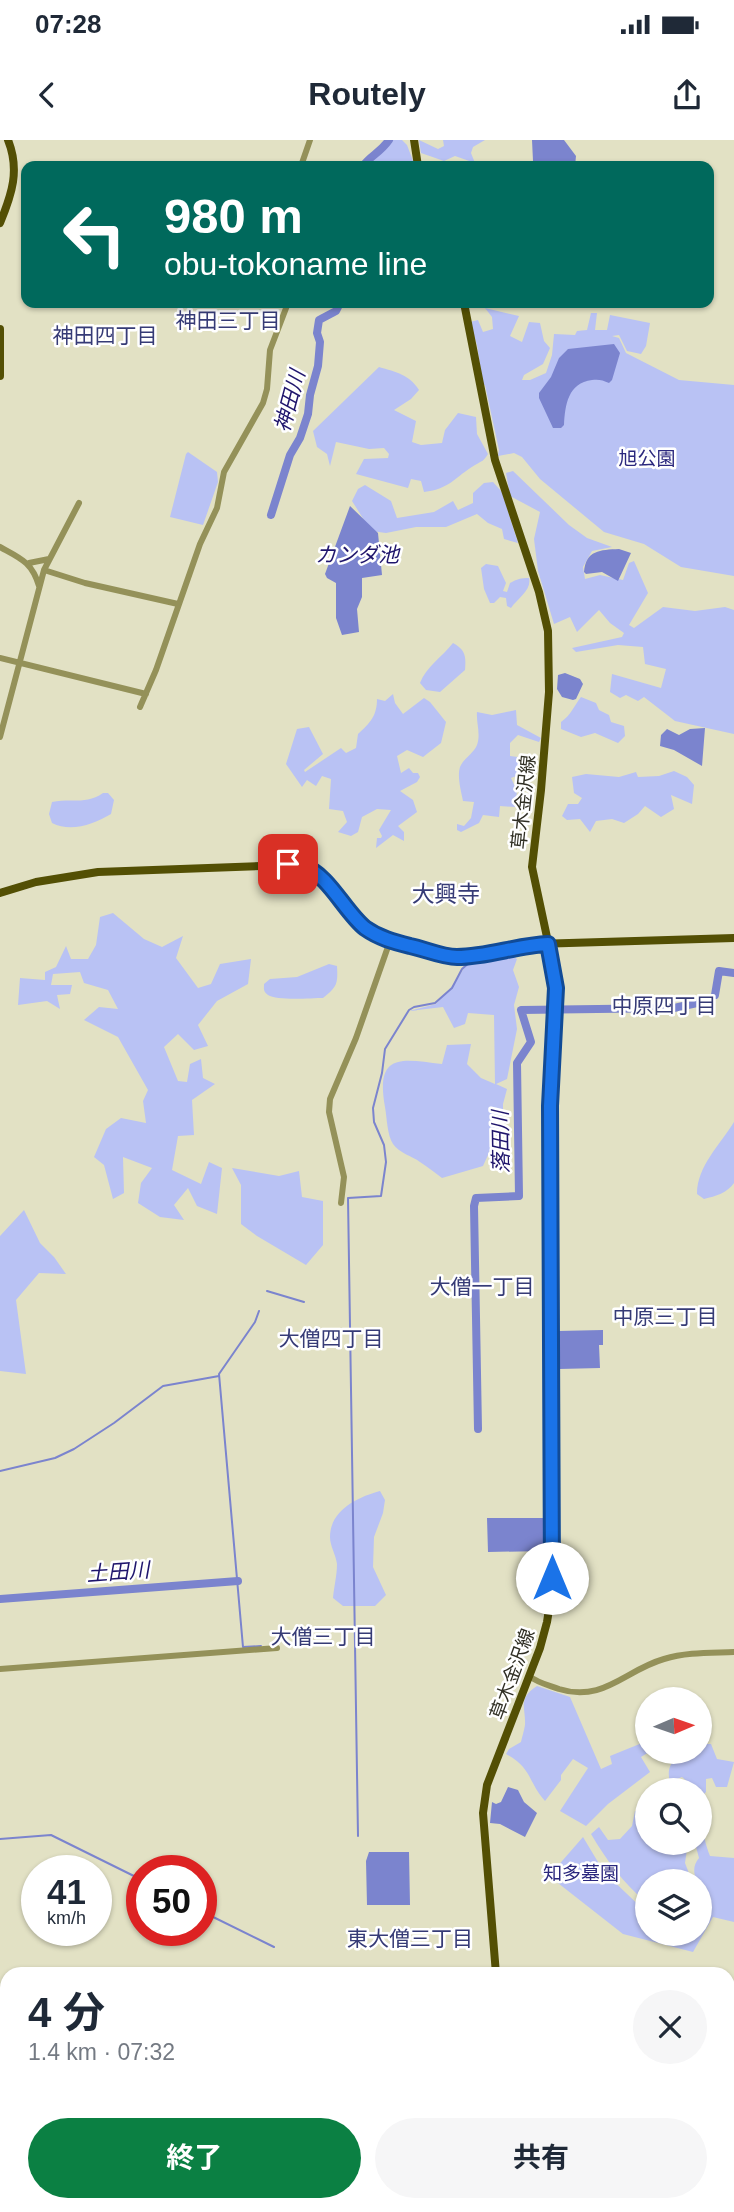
<!DOCTYPE html>
<html lang="ja">
<meta charset="utf-8">
<style>
:root{--surface:#fff;--page:#f6f6f7;--text:#1f2937;--muted:#747a83;--accent:#0b8043}
body{margin:0;font-family:Helvetica,"Noto Sans JP",sans-serif;background:var(--page);color:var(--text);height:100vh;display:flex;flex-direction:column;font-size:26px;white-space:nowrap}
*{box-sizing:border-box;margin:0}
p{font-size:23px;color:var(--muted)}
.icon{flex:none;width:38px;height:38px;fill:none;stroke:currentColor;stroke-width:2;stroke-linecap:round;stroke-linejoin:round}
.map{position:relative;flex:1;overflow:hidden}
.side{position:absolute;left:0px;top:1827px;width:735px;height:245px;display:flex;flex-direction:column;background:var(--surface);border-radius:21px 21px 0 0;box-shadow:0 2px 5px #0004}
.side>*{flex:none}
.guide{position:absolute;left:21px;top:21px;width:693px;height:147px;border-radius:14px;box-shadow:0 2px 5px #0004;background:#00695c;color:#fff;overflow:hidden}
.needle{width:46px;rotate:88deg}
.fabs{position:absolute;left:635px;top:1547px;display:grid;gap:14px}
.fabs a{display:grid;place-items:center;width:77px;height:77px;border-radius:50%;background:var(--surface);box-shadow:0 2px 5px #0004;font-size:35px}
.speed{position:absolute;left:21px;top:1715px;display:flex;gap:14px;font-size:35px;font-weight:700;text-align:center}
.speed>*{display:grid;place-content:center;width:91px;height:91px;border-radius:50%;background:var(--surface);box-shadow:0 2px 5px #0004;line-height:1}
.speed small{font-size:18px;font-weight:400}
.speed .limit{border:10px solid #d22;background:#fff;color:#111}
.pin{position:absolute;display:grid;place-items:center;width:60px;height:60px;color:#fff;margin:-30px;border-radius:14px;box-shadow:0 4px 10px #0006}
.me{position:absolute;width:77px;margin:-38px;rotate:0deg;stroke-linejoin:round;filter:drop-shadow(0 0 5px #0008)}
.turn{display:flex;align-items:center;gap:24px;height:147px;padding:0 28px;font-size:32px}
.turn .icon{width:91px;height:91px;stroke-width:2.5}
.turn b{display:block;font-size:49px;line-height:60px}
.round{display:grid;place-items:center;flex:none;width:74px;height:74px;border-radius:37px;background:var(--page)}
.overview{display:flex;align-items:center;justify-content:space-between;height:119px;padding:0 28px}
h1{font-size:42px;font-weight:700;line-height:52px}
.cta{display:flex;gap:14px;margin-top:auto;padding:14px 28px}
.cta a{flex:1;height:80px;border-radius:42px;background:var(--accent);color:#fff;font-size:28px;font-weight:700;line-height:80px;text-align:center}
.cta a+a{background:var(--page);color:var(--text)}
.status{display:flex;justify-content:space-between;align-items:center;height:49px;padding:0 35px;background:var(--surface);direction:ltr}
.status svg{height:19px;fill:currentColor}
header{display:flex;justify-content:space-between;align-items:center;height:91px;padding:0 28px;background:var(--surface);font-size:32px;font-weight:700}
.map>svg:first-child{display:block}
.green{fill:#b9c2f4}
.water{fill:#7b84ce}
.lines{fill:none;stroke-linecap:round;stroke-linejoin:round}
.stream{stroke:#7b84ce;stroke-width:2}
.canal{stroke:#7b84ce;stroke-width:4.5}
.river{stroke:#7b84ce;stroke-width:8}
.minor{stroke:#949159;stroke-width:6}
.major{stroke:#534f04;stroke-width:8}
.route-casing{stroke:#114b97;stroke-width:18}
.route{stroke:#1a73e8;stroke-width:12}
.labels{text-anchor:middle;stroke-width:5;stroke-linejoin:round;paint-order:stroke}
.park-label{font-size:19px;fill:#2b287e;stroke:#fff}
.street-label{font-size:19px;fill:#302f24;stroke:#fff}
.neighbourhood-label{font-size:21px;fill:#363b76;stroke:#fff}
.water-label{font-size:21px;font-style:italic;fill:#1f156c;stroke:#fff}
.quarter-label{font-size:23px;fill:#363b76;stroke:#fff}
</style>
<div class="status"><b>07:28</b><svg viewBox="0 0 49 12"><path d="M0 12V9h3v3zM5 12V6h3v6zM10 12V3h3v9zM15 12V0h3v12zM26 1h20v11H26zM47 4h2v5h-2z"/></svg></div>
<header><svg class="icon" aria-label="back" viewBox="0 0 24 24"><path d="M15 5l-7 7 7 7"/></svg>Routely<svg class="icon" aria-label="share" viewBox="0 0 24 24"><path d="M12 15V3M7 8l5-5 5 5M5 13v7h14v-7"/></svg></header>
<div class="map">
<svg width="734" height="2072" viewBox="0 0 734 2072">
<rect width="100%" height="100%" fill="#e2e1c4"/>
<!-- green -->
<path class="green" d="M388,0H402L407,5L415,26H363L383,8Z
M419,0L438,9L444,6L443,0H485L473,7L471,13L475,23L455,16L444,21L421,13Z
M485,168L519,176L510,196L522,202L529,182L540,183L544,201L550,208L543,224L524,235L522,240H530L546,233L552,215L554,194L575,195L577,191L587,190L591,173H597L595,190H607L610,175L650,183L646,206L641,214L627,211L619,195L612,196L619,198L626,213L679,240L734,245V436L681,427L644,404L604,392L540,339L522,317L514,313L498,316L499,310L485,245H483L477,205L470,182L478,180L483,192L493,189L492,177Z
M379,227C396,232 410,235 419,250L411,259L394,270L416,281L412,302L421,305L442,303L445,290L458,273L476,277L477,294L488,314C484,321 482,321 475,325C455,337 450,349 424,352L421,341L411,339L408,348L356,334L364,319L388,318L389,314L384,308L369,309L336,302L330,326L327,314L317,307L313,291Z
M188,312L217,332L218,342L203,385L170,377L186,314Z
M513,331L569,385L587,398L612,407L592,411L583,427L585,439L600,435L623,440L629,423L634,421L648,453L629,485L634,488L663,467L695,471L725,467L734,470V594L675,581L644,557L638,561L626,555L620,558L610,552L612,534L661,548L666,529L645,524L643,507L618,505L576,512L572,508L622,497L624,493L610,483L599,470L577,492L570,477L554,484L538,431L534,399L540,372L510,356L506,333Z
M493,342L502,352L518,403L504,399L502,389L488,383L477,374L446,387H416L386,393L371,391L352,361L358,349L365,345L391,361L397,378L434,372L453,361L458,370L473,363V353L484,343Z
M486,424L498,426L506,443L503,451L507,452L510,443C517,439 521,438 529,438C532,450 518,458 511,468L507,466L506,458L500,457L494,463H490L484,449L481,428Z
M453,503C466,510 466,517 465,530L440,552L426,550L420,543C426,527 442,517 453,503Z
M393,554L395,563L403,574L424,558L430,562L446,582L441,603L423,617L407,610L397,616L401,633L409,628L413,633H418L420,637L417,642L400,651L413,660L417,672L398,686L404,692V701L393,695L376,708L377,698H381L382,696L379,690L391,670L377,669L362,677L358,692L351,696L338,692L347,682L343,671L329,669L331,639L322,636L316,646L307,640L302,647L286,624L297,589L309,587L323,614L304,630L305,632L341,608L346,613L356,608L358,594C370,583 377,576 377,559L385,561Z
M581,557L596,563L599,570L609,575L611,582L624,586L625,596L618,603L595,593L581,597L561,589V582C571,575 574,566 581,557Z
M516,570L517,585L541,598L539,602L518,595L510,603V616L526,618L527,632L511,638L517,651L515,667L500,666L499,677L483,675L479,683L461,692L457,690V684L464,686L471,678L474,662L463,661C461,651 457,637 460,627C463,619 474,613 477,605C481,594 476,583 477,572L492,575Z
M674,631L687,637L694,645L692,664L671,655L674,669L661,677L645,666L638,674L624,683L612,679L596,681L590,692L580,679L567,680L562,676L568,664H578L582,658L574,653L572,637L586,634L619,637L636,632L638,637L659,636Z
M103,653H108L114,660L111,674C94,684 71,693 52,683L49,674L52,662C71,658 86,665 103,653Z
M113,773L144,799L162,807L183,796L176,818L198,848L211,844L220,824L251,819L248,844L217,861L198,885L208,906L194,910L178,894L164,907L178,941L187,942L190,924L201,919L203,938L215,944L192,960L194,995L178,996L172,1030L201,1044L209,1022L222,1028L217,1074L197,1066L188,1048L174,1065L184,1080L160,1077L138,1063L141,1043L152,1028L123,1017L124,1053L113,1059L104,1025L94,1017L106,989L121,978L146,983L143,961L148,950L118,897L84,880L99,867L118,869L108,850L84,843L80,832L53,834L51,845H72L70,854L57,855L60,869L47,861L18,865L20,838L45,840V832L56,827L66,806L71,819H88L96,805L100,777Z
M507,813L517,819L513,830L519,847L514,865L517,889L507,939L496,944L507,949L503,964V982L483,1026L442,1038C435,1033 428,1027 420,1022C412,1016 399,1013 393,1004C387,995 387,978 385,967C375,912 402,919 442,924L447,905L471,904L467,924L481,938L495,944L494,875L468,873L465,884L454,888L443,867L409,871L436,864L454,844L469,820Z
M329,824L337,826C338,844 337,847 323,858C311,858 277,861 268,855C263,851 264,849 264,844L270,839L297,837Z
M734,982V1043C727,1053 716,1056 704,1059L697,1054C697,1026 720,1005 734,982Z
M232,1028L279,1036L299,1031L302,1057L323,1061V1105L306,1125L257,1096L241,1084V1045Z
M24,1070L40,1103L54,1117L66,1134L39,1133L16,1160L26,1234L0,1231V1096Z
M380,1351L385,1360L383,1373L374,1397L373,1427L386,1455L375,1466H343L333,1458C334,1447 337,1435 337,1424C336,1415 330,1406 330,1397C330,1370 358,1357 380,1351Z
M537,1546L570,1557L601,1629L612,1624L610,1616L647,1601L649,1612L641,1617L650,1632L608,1664L586,1686L560,1671L588,1628L573,1619L561,1635V1640L545,1661C528,1642 532,1628 506,1614L509,1609L521,1602C522,1597 524,1591 525,1585C526,1568 517,1559 537,1546Z
M700,1604H711L717,1619L734,1622L727,1647H716L712,1638L706,1639V1652L703,1655L700,1650H697L682,1637L670,1642C664,1621 681,1612 700,1612Z
M700,1660L706,1662C702,1683 702,1696 710,1716L734,1718V1782L713,1777L693,1812L623,1794L549,1736L583,1697L604,1732L647,1773L648,1794H700L705,1755L700,1748V1741H697C693,1733 693,1725 699,1718L695,1703H700Z
M635,1671L647,1672L648,1703H688L685,1723L692,1741H648L647,1763C623,1743 607,1721 591,1694L599,1687L608,1700L620,1699L632,1686Z"/>
<!-- water -->
<path class="water" d="M532,0H564L576,16L575,26H538L539,21H533Z
M614,204L620,213L612,240L609,243C603,240 598,239 592,240C568,243 565,265 564,285L561,288H553L539,258V253L551,237L559,218L568,209Z
M350,366L378,393L382,435L362,438V457L357,469L359,492L342,495L336,478V443L327,438L325,434Z
M619,409L631,413L618,441L602,432L586,434L584,432C586,410 600,410 619,409Z
M565,533L580,539L583,544L576,559L573,560L562,557L557,549L558,535Z
M705,588L702,626L674,610L660,606L661,595L667,589L679,595L690,589Z
M603,1190V1205H599L600,1228L559,1229L558,1191Z
M487,1378H544V1411L488,1412Z
M508,1647L518,1650L524,1662L537,1673L525,1697L500,1684L490,1683L492,1662L496,1664L501,1662Z
M369,1712H409L410,1765H367L366,1721Z"/>
<g class="lines">
<!-- stream -->
<path class="stream" d="M267,1151L304,1162
M259,1171L255,1182L219,1234L243,1507L261,1506
M0,1331L55,1318L74,1309L114,1283L163,1246L219,1236
M358,1696L348,1058L381,1056L386,1022L384,1005L374,982L373,968L382,933L385,909L409,870L414,867L435,863L452,848L462,829L471,821
M0,1699L51,1695L142,1740
M201,1771L274,1807
M267,2072L269,2065"/>
<!-- canal -->
<path class="canal" d="M728,2047L734,2046
M83,2072L88,2065"/>
<!-- river -->
<path class="river" d="M363,26C371,15 380,13 389,0
M271,375L290,315L300,298L308,274L310,255L318,226L320,202L317,193L319,180L336,171L340,163
M715,855L719,831L734,833
M478,1289L474,1066L476,1058L519,1056L517,923L531,902L521,870L674,868L711,860
M0,1459L238,1441
M0,1995L7,1994"/>
<!-- minor -->
<path class="minor" d="M301,26L310,0
M0,407C20,418 32,422 39,446
M29,423L49,419
M44,430L85,443L178,464
M0,518L146,554
M140,567L156,530L200,404L217,368L224,332L263,263L267,249L270,210L288,163
M0,597L44,430L79,363
M341,1063L344,1037L329,972L330,959L356,898L390,801
M0,1529L277,1508
M529,1536C538,1543 548,1545 559,1549C603,1563 625,1530 664,1519C687,1512 711,1513 734,1512
M0,1946L7,1943
M0,1954L7,1972
M728,1970L734,1965
M40,2065L43,2072"/>
<!-- major -->
<path class="major" d="M414,0L418,26
M0,83C12,54 20,30 8,0
M464,163L495,320L539,452L548,491L549,552L541,650L532,727L554,830L556,848L550,966L552,1451L547,1482L540,1508L487,1645L483,1673L496,1834
M0,189V236
M0,753L36,742L98,732L288,725L305,727L313,731L330,747L356,780L375,794L390,801L454,817L476,816L536,804L734,798
M552,2065L554,2072"/>
</g>
<g class="lines">
<defs>
<path id="route" d="M288,724C294,725 299,726 304,727C328,734 345,772 365,788C379,798 394,802 410,806C425,809 442,817 457,817C488,817 518,805 548,804L556,848L550,966L552,1438"/>
</defs>
<!-- route casing -->
<use href="#route" class="route-casing"/>
<!-- route -->
<use href="#route" class="route"/>
</g>
<g class="labels">
<!-- park labels -->
<g class="park-label">
<text x="647" y="325">旭公園</text>
<text x="581" y="1740">知多墓園</text>
</g>
<!-- street labels -->
<g class="street-label">
<text transform="translate(523 662) rotate(-84)" y="7">草木金沢線</text>
<text transform="translate(512 1534) rotate(-70)" y="7">草木金沢線</text>
</g>
<!-- neighbourhood labels -->
<g class="neighbourhood-label">
<text x="228" y="188">神田三丁目</text>
<text x="105" y="203">神田四丁目</text>
<text x="664" y="873">中原四丁目</text>
<text x="482" y="1154">大僧一丁目</text>
<text x="665" y="1184">中原三丁目</text>
<text x="331" y="1206">大僧四丁目</text>
<text x="323" y="1504">大僧三丁目</text>
<text x="410" y="1806">東大僧三丁目</text>
</g>
<!-- water labels -->
<g class="water-label">
<text transform="translate(290 261) rotate(-75)" y="7">神田川</text>
<text x="357" y="422">カンダ池</text>
<text transform="translate(501 1002) rotate(-91)" y="7">落田川</text>
<text transform="translate(118 1432) rotate(-4)" y="7">土田川</text>
</g>
<!-- quarter labels -->
<g class="quarter-label">
<text x="446" y="762">大興寺</text>
</g>
</g>
</svg>
<div class="fabs">
<a><svg class="needle" viewBox="-14 -14 28 28"><path d="M0-13l5 13h-10z" fill="#e53935"/><path d="M0 13l5-13h-10z" fill="#747a83"/></svg></a>
<a><svg class="icon" aria-label="search" viewBox="0 0 24 24"><circle cx="10" cy="10" r="6"/><path d="M15 15l6 6"/></svg></a>
<a><svg class="icon" aria-label="layers" viewBox="0 0 24 24"><path d="M12 4l9 5-9 5-9-5zM3 14l9 5 9-5"/></svg></a>
</div>
<div class="speed"><div>41<small>km/h</small></div><div class="limit">50</div></div>
<div class="pin" style="left:288px;top:724px;background:#d93025"><svg class="icon" aria-label="arrive" viewBox="0 0 24 24"><path d="M6 21V4h12l-3 4 3 4H6"/></svg></div>
<svg class="me" style="left:552px;top:1438px" viewBox="-20 -20 40 40"><circle r="19" fill="#fff"/><path d="M0-13L10 11 0 6-10 11z" fill="#1a73e8"/></svg>
<div class="guide">
<div class="turn"><svg class="icon" aria-label="left" viewBox="0 0 24 24"><path d="M17 20v-9H6M10 6l-5 5 5 5"/></svg><div><b>980 m</b>obu-tokoname line</div></div>
</div>
<section class="side">
<div class="overview"><div><h1>4 分</h1><p>1.4 km · 07:32</p></div><a class="round"><svg class="icon" aria-label="close" viewBox="0 0 24 24"><path d="M6 6l12 12M18 6L6 18"/></svg></a></div>
<div class="cta"><a>終了</a><a>共有</a></div>
</section>
</div>
